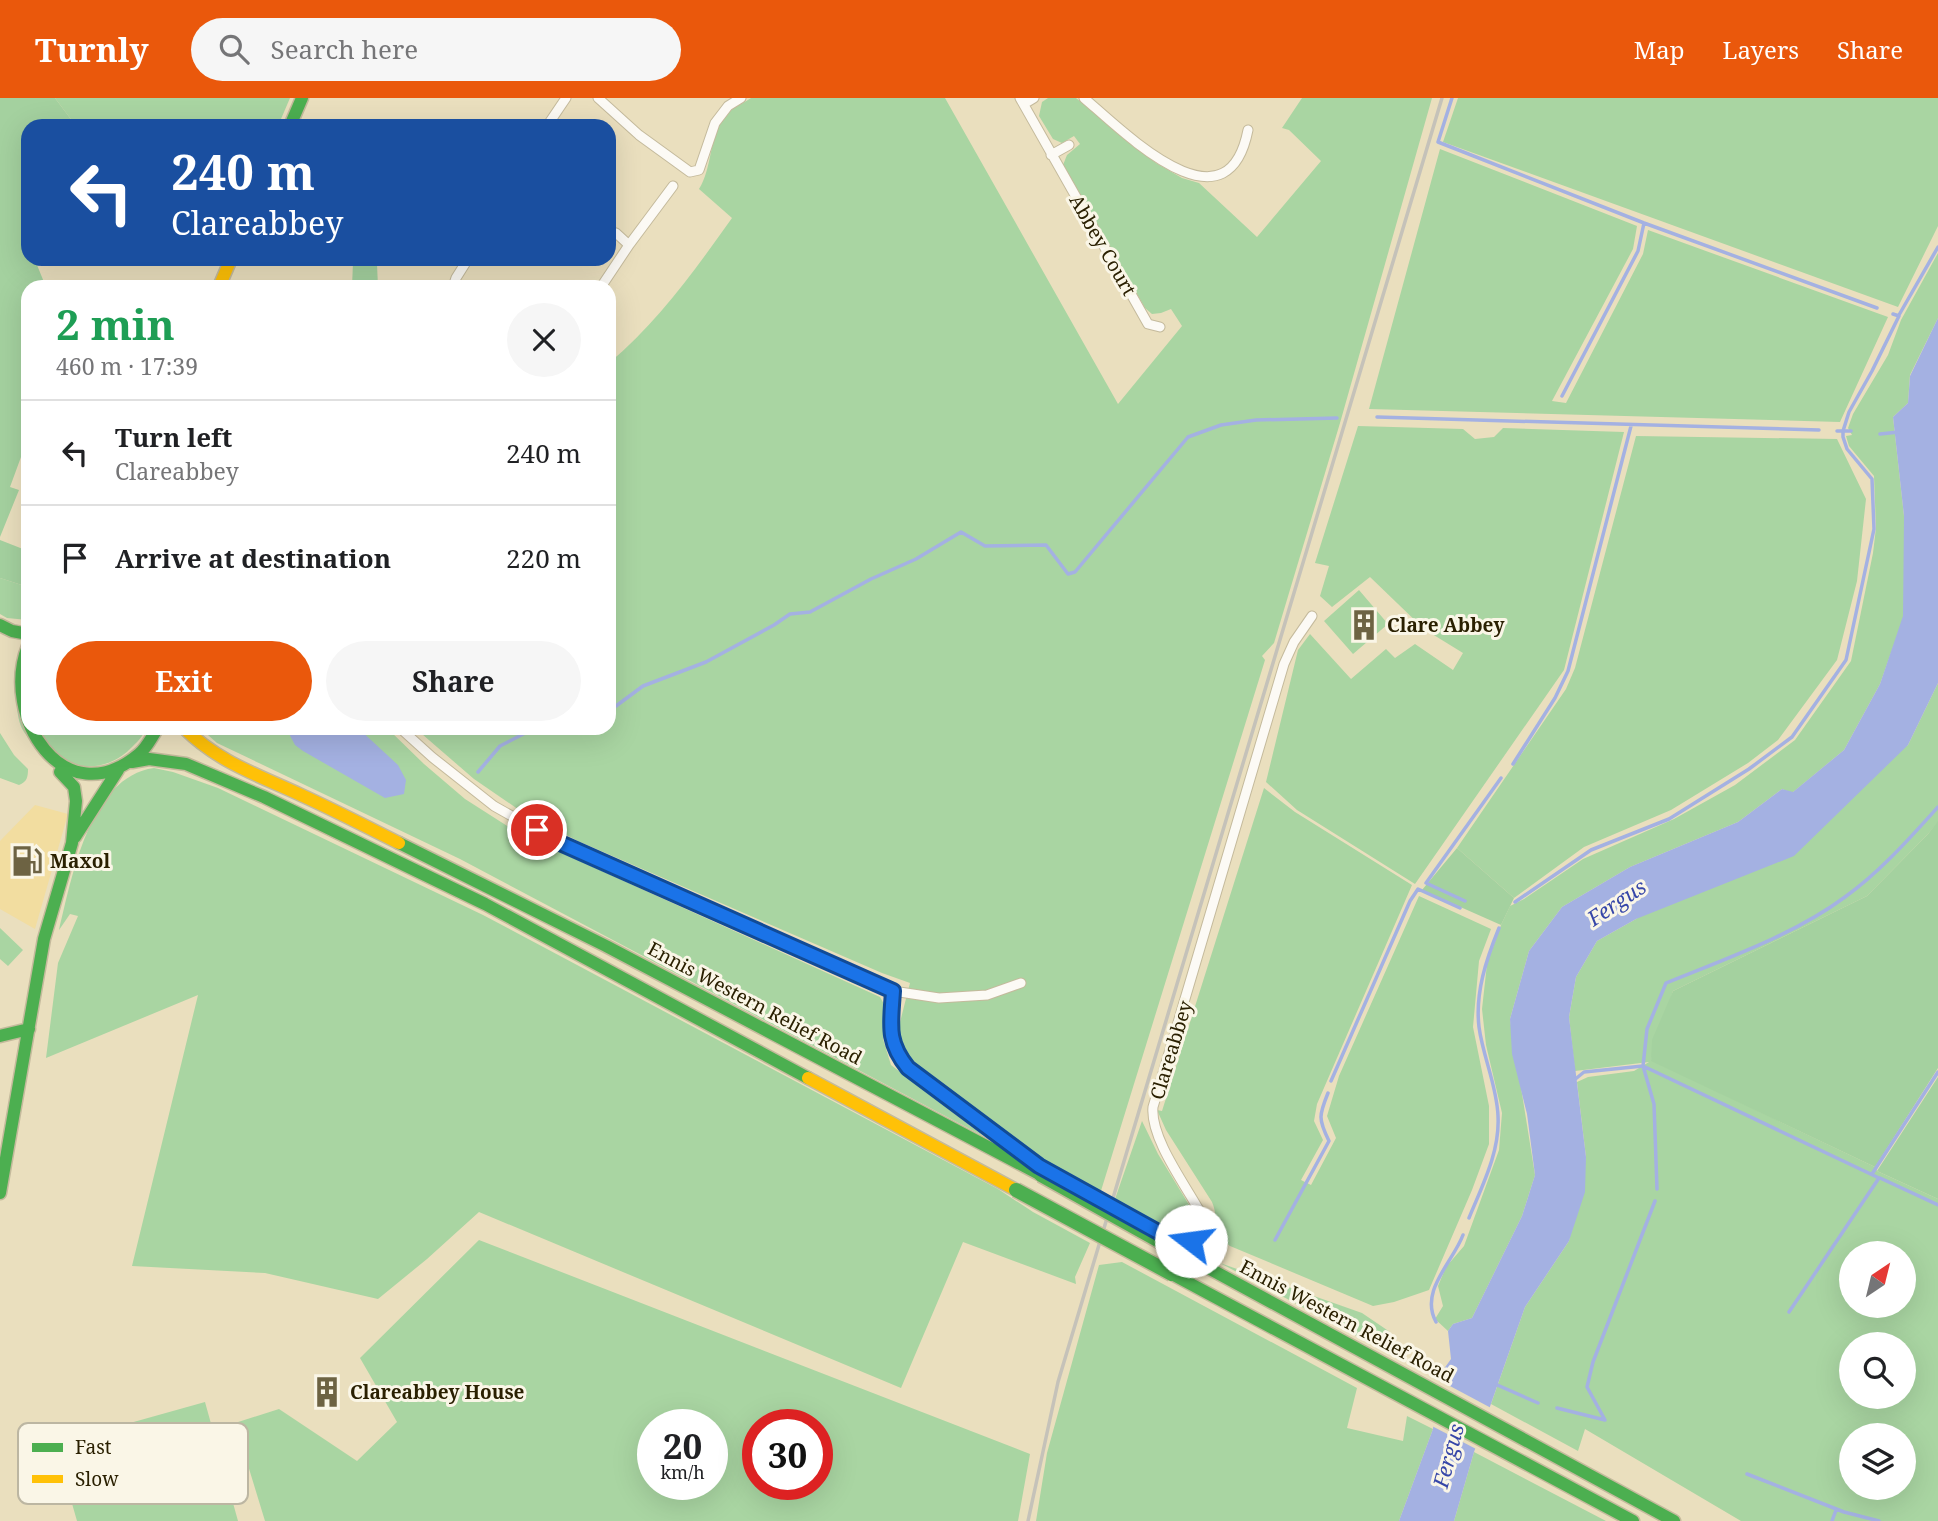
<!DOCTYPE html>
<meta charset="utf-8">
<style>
:root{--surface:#fff;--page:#f6f6f6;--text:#202124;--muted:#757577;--line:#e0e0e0;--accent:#ea580c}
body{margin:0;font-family:"Noto Serif",serif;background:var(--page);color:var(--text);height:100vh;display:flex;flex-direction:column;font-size:26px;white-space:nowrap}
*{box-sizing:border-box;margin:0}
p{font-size:23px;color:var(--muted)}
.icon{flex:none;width:38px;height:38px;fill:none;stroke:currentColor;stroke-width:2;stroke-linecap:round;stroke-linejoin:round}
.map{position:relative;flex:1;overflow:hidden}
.side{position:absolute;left:21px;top:182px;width:595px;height:455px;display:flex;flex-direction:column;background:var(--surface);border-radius:21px;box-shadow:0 7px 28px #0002}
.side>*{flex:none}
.guide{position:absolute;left:21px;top:21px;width:595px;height:147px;border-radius:21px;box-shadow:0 7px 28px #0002;background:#1a4fa0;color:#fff;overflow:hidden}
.needle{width:46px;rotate:35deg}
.controls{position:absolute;left:1839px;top:1143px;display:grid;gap:14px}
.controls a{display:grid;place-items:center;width:77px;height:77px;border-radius:50%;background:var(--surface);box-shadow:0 7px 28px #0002;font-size:35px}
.speed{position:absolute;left:637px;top:1311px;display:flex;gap:14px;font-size:35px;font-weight:700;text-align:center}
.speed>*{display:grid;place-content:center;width:91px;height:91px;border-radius:50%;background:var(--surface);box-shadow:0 7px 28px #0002;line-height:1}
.speed small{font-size:18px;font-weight:400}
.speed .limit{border:10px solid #d22;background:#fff;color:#111}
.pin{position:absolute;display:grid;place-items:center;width:60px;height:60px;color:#fff;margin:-30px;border:4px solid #fff;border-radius:50%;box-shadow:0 2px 7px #0007}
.me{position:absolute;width:77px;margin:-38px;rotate:285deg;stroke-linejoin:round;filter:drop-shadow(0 0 5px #0008)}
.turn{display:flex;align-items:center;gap:24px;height:147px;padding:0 35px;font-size:32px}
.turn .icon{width:91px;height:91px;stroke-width:2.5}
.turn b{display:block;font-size:49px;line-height:60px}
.round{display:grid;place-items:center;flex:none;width:74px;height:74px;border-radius:37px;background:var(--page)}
.overview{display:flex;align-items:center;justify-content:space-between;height:119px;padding:0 35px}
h1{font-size:42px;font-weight:700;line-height:52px;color:#1e9e55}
.primary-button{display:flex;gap:14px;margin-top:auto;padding:14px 35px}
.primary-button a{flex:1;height:80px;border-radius:42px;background:var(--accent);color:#fff;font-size:28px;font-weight:700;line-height:80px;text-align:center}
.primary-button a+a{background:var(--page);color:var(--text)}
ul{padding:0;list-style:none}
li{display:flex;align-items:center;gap:21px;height:105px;padding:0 35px;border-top:2px solid var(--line)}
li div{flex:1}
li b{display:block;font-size:26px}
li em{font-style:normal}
header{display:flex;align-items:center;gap:42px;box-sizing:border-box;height:98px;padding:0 35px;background:var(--accent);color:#fff}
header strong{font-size:33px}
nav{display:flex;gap:38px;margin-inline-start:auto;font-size:24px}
.search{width:490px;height:63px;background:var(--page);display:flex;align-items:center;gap:18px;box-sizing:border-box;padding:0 24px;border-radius:38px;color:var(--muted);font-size:26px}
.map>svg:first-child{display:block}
.built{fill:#f2dda0}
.green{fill:#a9d5a2;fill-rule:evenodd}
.forest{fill:#a4d19f}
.water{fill:#a4b1e2}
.pier{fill:#eadfbe}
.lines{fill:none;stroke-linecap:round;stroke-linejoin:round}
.stream{stroke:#a4b1e2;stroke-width:3.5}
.street-casing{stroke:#c4ba9c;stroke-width:11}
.fast-casing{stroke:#c4ba9c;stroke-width:15}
.slow-casing{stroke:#c4ba9c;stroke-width:15}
.street{stroke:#fcfaf5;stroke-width:9}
.fast{stroke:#4caf50;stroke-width:12}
.slow{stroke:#ffc107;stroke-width:12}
.rail{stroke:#c5c2b9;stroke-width:3.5}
.street-bridge-casing{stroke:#c4ba9c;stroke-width:11;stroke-linecap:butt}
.fast-bridge-casing{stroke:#c4ba9c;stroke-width:17;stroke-linecap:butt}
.street-bridge{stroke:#fcfaf5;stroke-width:9}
.fast-bridge{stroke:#4caf50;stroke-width:14}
.route-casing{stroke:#114b97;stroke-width:18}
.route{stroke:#1a73e8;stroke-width:12}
.labels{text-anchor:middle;stroke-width:6;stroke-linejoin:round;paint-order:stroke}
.street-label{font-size:19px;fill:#2a2001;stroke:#faf6e7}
.poi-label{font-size:19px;font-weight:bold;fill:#2a2001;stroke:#faf6e7;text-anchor:start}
.water-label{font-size:21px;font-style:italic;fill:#3646a8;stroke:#faf6e7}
.key{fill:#faf6e7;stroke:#bcb6a2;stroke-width:2}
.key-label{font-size:19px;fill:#2a2001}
</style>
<header>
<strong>Turnly</strong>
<div class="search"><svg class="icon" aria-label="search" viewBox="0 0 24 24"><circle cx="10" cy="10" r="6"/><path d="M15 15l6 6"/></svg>Search here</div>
<nav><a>Map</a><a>Layers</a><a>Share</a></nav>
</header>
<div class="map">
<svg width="1938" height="1423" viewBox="0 0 1938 1423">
<rect width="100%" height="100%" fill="#eadfbe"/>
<!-- built -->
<path class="built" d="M35,707L68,716L35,831L0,811V743Z"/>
<!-- green -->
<path class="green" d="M55,0H290L278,28H76Z
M751,0H945L1118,306L1182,228L1171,211L1161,215L1152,216L1145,210L1063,67L1067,57L1080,46L1074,38L1062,45L1053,41L1039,18L1042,4L1048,0H1076L1156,65L1182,80L1199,85L1257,139L1321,63L1289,32L1282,30L1302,0H1432L1340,325L1274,545L1262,558L1265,562L1100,1096L1048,1066L985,1017L910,964L898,947V932L910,885L882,875L578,743L525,716L474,681L415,630H609V265C658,224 695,172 732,120L699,91C712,71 709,40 724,19C730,11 742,6 751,0Z
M1458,0H1938V128L1898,209L1443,44Z
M1440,51L1637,128L1633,151L1552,303L1566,305L1643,156L1648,132L1888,219L1840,324L1369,311Z
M1938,155V220L1910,277L1908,305L1893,319L1904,418V518L1880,586L1844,652L1792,695L1782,691L1738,724L1630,769L1562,809L1529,853L1510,921L1535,1077L1522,1118L1472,1220L1453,1226L1448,1233L1435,1221L1443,1208L1438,1188L1446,1169L1464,1148L1499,1052L1502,1015L1486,947L1482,911L1487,866L1501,827L1510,808L1524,801L1583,761L1674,721L1735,687L1795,642L1851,563L1873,455L1876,430L1874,378L1849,348L1846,338L1852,337L1848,330L1853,316L1888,257L1901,222Z
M1358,328L1463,331L1475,341L1494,339L1503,330L1624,334L1564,572L1415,786L1297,712L1266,684L1298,552L1310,536L1351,581L1386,551L1395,560L1415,546L1453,572L1463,555L1424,531L1370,479L1332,509L1320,498L1329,468L1315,465Z
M1636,338L1837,341L1866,401L1857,483L1837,562L1778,642L1748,665L1671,712L1584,749L1514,800L1457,750L1566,591L1575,570Z
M0,480L28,489V522L7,520L0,516Z
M1359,492L1388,526L1353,556L1324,523Z
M28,562V630H146C143,639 137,644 130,651C99,682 47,669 24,634C16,622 16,601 18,587C19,578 24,570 28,562Z
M1938,585V724L1928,736L1867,798L1673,893L1651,962L1875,1069L1877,1073L1938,1101V1423H1741L1585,1331L1578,1353L1491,1306L1525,1209L1569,1143L1586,1059L1577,984L1588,979L1634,973L1649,964L1575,973L1569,919L1576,879L1597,843L1636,821L1908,647ZM1852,1155H1904V1208H1852ZM1852,1246H1904V1298H1852ZM1852,1337H1904V1390H1852Z
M200,630H387L424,666L465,701L518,735L880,899L884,906L883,941L891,967L985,1039L460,761L217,645Z
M0,635L14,657L28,671C28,679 27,684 19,687L0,680Z
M154,670L173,674L218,690L483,817L998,1091L1033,1114L1090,1145L1075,1179L1076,1186L963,1144L901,1290L479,1114L427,1161L378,1201L265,1175L132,1168L198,897L46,960L58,865L78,818L70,816L59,832C72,780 89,679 154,670Z
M1264,690L1295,714L1412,787L1317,1006L1314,1023L1323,1042L1301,1082L1311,1087L1336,1040L1327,1018L1339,978L1419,798L1491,831L1479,863L1473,929L1489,1008V1046L1472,1092L1429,1192L1394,1204L1373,1208L1230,1148C1210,1135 1220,1123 1212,1104L1166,1032L1157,1012L1162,1013Z
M0,830L23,852L8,868L0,861Z
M1142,1023L1158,1056L1194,1115L1195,1132L1190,1137H1172L1114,1104Z
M479,1142L1030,1356L1018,1423H265L235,1325L279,1311L357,1363L397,1324L360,1260ZM653,1326H712V1386H653ZM758,1326H817V1386H758Z
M1122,1164L1357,1290L1347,1330L1403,1343L1407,1318L1433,1331L1399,1423H1036L1047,1355L1099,1167Z
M1220,1165L1362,1215L1390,1234L1391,1241L1377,1249Z
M205,1304L238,1423H77L55,1346Z
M1474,1354L1606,1423H1454Z"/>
<!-- forest -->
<path class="forest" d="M0,0H55L76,28H28V161H44L37,167L46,189H28V361L21,359L10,389L19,392L0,439Z
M353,164L377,166L378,189H352Z
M0,442L28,453V489L0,480Z
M1938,723V970L1875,1069L1651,963L1652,942L1673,893L1867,798L1928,736Z
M1457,750L1514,800L1501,827L1422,792Z
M1938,979V1101L1877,1073Z"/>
<!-- water -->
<path class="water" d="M1938,220V585L1908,647L1794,758L1636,821L1597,843L1576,879L1569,919L1586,1059L1585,1094L1569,1143L1525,1209L1474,1354L1454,1423H1399L1433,1331L1438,1279L1451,1261L1448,1233L1453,1226L1472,1220L1522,1118L1535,1077L1527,1016L1512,956L1510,921L1529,853L1562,809L1630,769L1738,724L1782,691L1793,694L1844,652L1880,586L1903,518L1904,418L1893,319L1908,305L1910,278Z
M286,630H358L398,667L406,682L404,696L385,700L303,653L295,647Z"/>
<!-- pier -->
<path class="pier" d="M1435,1280L1493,1311L1478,1352L1430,1327Z"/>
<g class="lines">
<!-- stream -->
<path class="stream" d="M1452,0L1438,44L1644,125L1877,210
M1899,217L1938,149
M1562,298L1638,153L1644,125
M1377,319L1819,332
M1837,333H1851
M1880,336L1899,334
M609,610L616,608L643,588L706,564L774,527L790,516L810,514L871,481L916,461L961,434L985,448L1046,447L1068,476L1075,474L1188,339L1221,327L1256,322L1337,320
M1513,666L1555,600L1568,573L1631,328
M478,674L500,648L535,630
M1465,803L1426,785L1501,680
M1515,804L1591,752L1669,721L1749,671L1792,639L1846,562L1874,431L1872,381L1847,351L1843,339V333L1849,314L1872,273L1899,218L1893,216
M1643,968L1879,1080L1789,1214
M1643,968L1654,1006L1657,1091
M1331,983L1410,803L1418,791L1460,810
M1573,983L1584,974L1643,968L1647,931L1666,885C1725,861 1794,837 1845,799C1880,774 1909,741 1938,709
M1872,1076L1938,974
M1880,1080L1938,1107
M1469,1120C1482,1088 1500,1054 1498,1018C1497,988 1483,959 1479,929C1475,895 1486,862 1499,830
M1275,1142L1329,1043C1318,1021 1319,1017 1328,995
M1436,1224C1419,1193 1453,1164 1463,1137
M1495,1286L1538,1305
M1557,1310L1605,1322L1587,1289L1593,1264L1655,1103
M1747,1376L1844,1414L1879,1423
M1832,1423L1836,1412"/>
<defs>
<path id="street" d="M598,0L639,37L690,74L699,72L715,25L728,8L741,0
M1020,0L1148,226L1160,229
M1084,0C1125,35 1227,138 1248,32
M1024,6L1034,0
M547,28L566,0
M1051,57L1069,47
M609,133L616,135L629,147L673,88
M453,189L456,180L468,161
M601,189L629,147
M400,630L432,659L494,708L558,744L893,893L939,900L987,897L1021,885
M893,893C891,926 886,943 908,970L1039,1068
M1169,1140L1190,1143C1202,1134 1202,1125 1199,1112C1184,1085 1150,1039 1153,1009L1284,566L1294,544L1312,518"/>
<path id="fast" d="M290,28L302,0
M0,527L12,533L28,536
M28,548C0,618 64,719 139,656C147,650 152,638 158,630
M132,664L149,661L186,666L264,699L485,806L808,980
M75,739L118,672
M399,745L606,848L1041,1077
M0,938L29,931
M0,1095L44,841L72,745L76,703L74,689L60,674
M1177,1153L1674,1423
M1172,1176L1633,1423"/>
<path id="slow" d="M219,189L231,161
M184,630C218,664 258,677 301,697C334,712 367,729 399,745
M808,980L1016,1092"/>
</defs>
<!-- street casing -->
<use href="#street" class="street-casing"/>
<!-- fast casing -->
<use href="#fast" class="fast-casing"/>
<!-- slow casing -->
<use href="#slow" class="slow-casing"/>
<!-- street -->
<use href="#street" class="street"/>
<!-- fast -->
<use href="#fast" class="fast"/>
<!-- slow -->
<use href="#slow" class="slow"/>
<!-- rail -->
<path class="rail" d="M1028,1423L1058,1284L1442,0"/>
<defs>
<path id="street-bridge" d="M1039,1068L1169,1140"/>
<path id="fast-bridge" d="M1041,1077L1177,1153
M1016,1092L1172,1176"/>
</defs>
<!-- street-bridge casing -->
<use href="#street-bridge" class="street-bridge-casing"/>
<!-- fast-bridge casing -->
<use href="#fast-bridge" class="fast-bridge-casing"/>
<!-- street-bridge -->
<use href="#street-bridge" class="street-bridge"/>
<!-- fast-bridge -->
<use href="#fast-bridge" class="fast-bridge"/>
</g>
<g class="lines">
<defs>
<path id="route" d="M537,732L558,744L893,893C891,926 886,943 908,970L1039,1068L1169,1140L1191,1143"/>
</defs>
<!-- route casing -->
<use href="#route" class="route-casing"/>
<!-- route -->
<use href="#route" class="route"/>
</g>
<!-- icons -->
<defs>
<symbol id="building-bare" viewBox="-9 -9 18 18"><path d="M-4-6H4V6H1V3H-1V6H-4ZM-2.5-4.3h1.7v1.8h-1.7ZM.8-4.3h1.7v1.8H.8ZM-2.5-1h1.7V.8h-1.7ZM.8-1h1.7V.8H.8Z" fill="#6d6343" stroke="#faf6e7" stroke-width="2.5" paint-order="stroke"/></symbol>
<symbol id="fuel-bare" viewBox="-9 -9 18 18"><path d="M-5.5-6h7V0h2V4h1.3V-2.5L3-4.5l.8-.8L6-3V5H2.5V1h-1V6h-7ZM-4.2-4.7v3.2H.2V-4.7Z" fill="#6d6343" stroke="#faf6e7" stroke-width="2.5" paint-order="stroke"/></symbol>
</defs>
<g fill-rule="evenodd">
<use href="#building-bare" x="1342" y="505" width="44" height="44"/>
<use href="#fuel-bare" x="5" y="741" width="44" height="44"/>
<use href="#building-bare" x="305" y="1272" width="44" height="44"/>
</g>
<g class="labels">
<!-- street labels -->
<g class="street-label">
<text transform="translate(1103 147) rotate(60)" y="7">Abbey Court</text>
<text transform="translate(755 905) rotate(28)" y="7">Ennis Western Relief Road</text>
<text transform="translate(1171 952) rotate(-73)" y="7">Clareabbey</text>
<text transform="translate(1347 1223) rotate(28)" y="7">Ennis Western Relief Road</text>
</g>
<!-- poi labels -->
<g class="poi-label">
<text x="1387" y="534">Clare Abbey</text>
<text x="50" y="770">Maxol</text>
<text x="350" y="1301">Clareabbey House</text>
</g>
<!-- water labels -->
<g class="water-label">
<text transform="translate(1617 805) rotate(-34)" y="7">Fergus</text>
<text transform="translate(1449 1358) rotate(-75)" y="7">Fergus</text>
</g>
</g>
<!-- legend -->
<rect x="18" y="1325" width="230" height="81" rx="10" class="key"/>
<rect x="32" y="1345" width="31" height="9" fill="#4caf50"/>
<rect x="32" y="1377" width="31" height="8" fill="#ffc107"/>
<g class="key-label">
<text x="75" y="1356">Fast</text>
<text x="75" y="1388">Slow</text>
</g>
</svg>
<div class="controls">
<a><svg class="needle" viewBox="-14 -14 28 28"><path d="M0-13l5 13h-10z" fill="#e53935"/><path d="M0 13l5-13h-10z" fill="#757577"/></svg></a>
<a><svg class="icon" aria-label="search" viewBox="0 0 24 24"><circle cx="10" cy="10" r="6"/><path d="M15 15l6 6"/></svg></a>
<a><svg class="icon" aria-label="layers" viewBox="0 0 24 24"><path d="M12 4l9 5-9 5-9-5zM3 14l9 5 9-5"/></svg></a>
</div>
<div class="speed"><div>20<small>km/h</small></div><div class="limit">30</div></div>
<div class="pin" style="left:537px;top:732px;background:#d93025"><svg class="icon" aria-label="arrive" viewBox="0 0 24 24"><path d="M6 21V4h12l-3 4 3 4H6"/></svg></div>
<svg class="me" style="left:1191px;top:1143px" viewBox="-20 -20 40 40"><circle r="19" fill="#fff"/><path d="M0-13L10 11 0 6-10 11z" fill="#1a73e8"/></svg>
<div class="guide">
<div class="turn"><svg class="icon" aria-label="left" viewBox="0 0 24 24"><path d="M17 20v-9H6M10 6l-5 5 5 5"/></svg><div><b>240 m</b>Clareabbey</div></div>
</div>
<section class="side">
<div class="overview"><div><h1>2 min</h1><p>460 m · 17:39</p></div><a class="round"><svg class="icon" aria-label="close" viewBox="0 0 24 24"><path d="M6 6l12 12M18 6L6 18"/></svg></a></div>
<ul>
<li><svg class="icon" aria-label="left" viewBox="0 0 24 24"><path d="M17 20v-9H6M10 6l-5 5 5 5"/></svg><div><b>Turn left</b><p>Clareabbey</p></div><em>240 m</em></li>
<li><svg class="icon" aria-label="arrive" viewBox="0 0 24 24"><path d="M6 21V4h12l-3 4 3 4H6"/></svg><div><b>Arrive at destination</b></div><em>220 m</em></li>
</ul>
<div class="primary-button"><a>Exit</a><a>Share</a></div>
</section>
</div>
